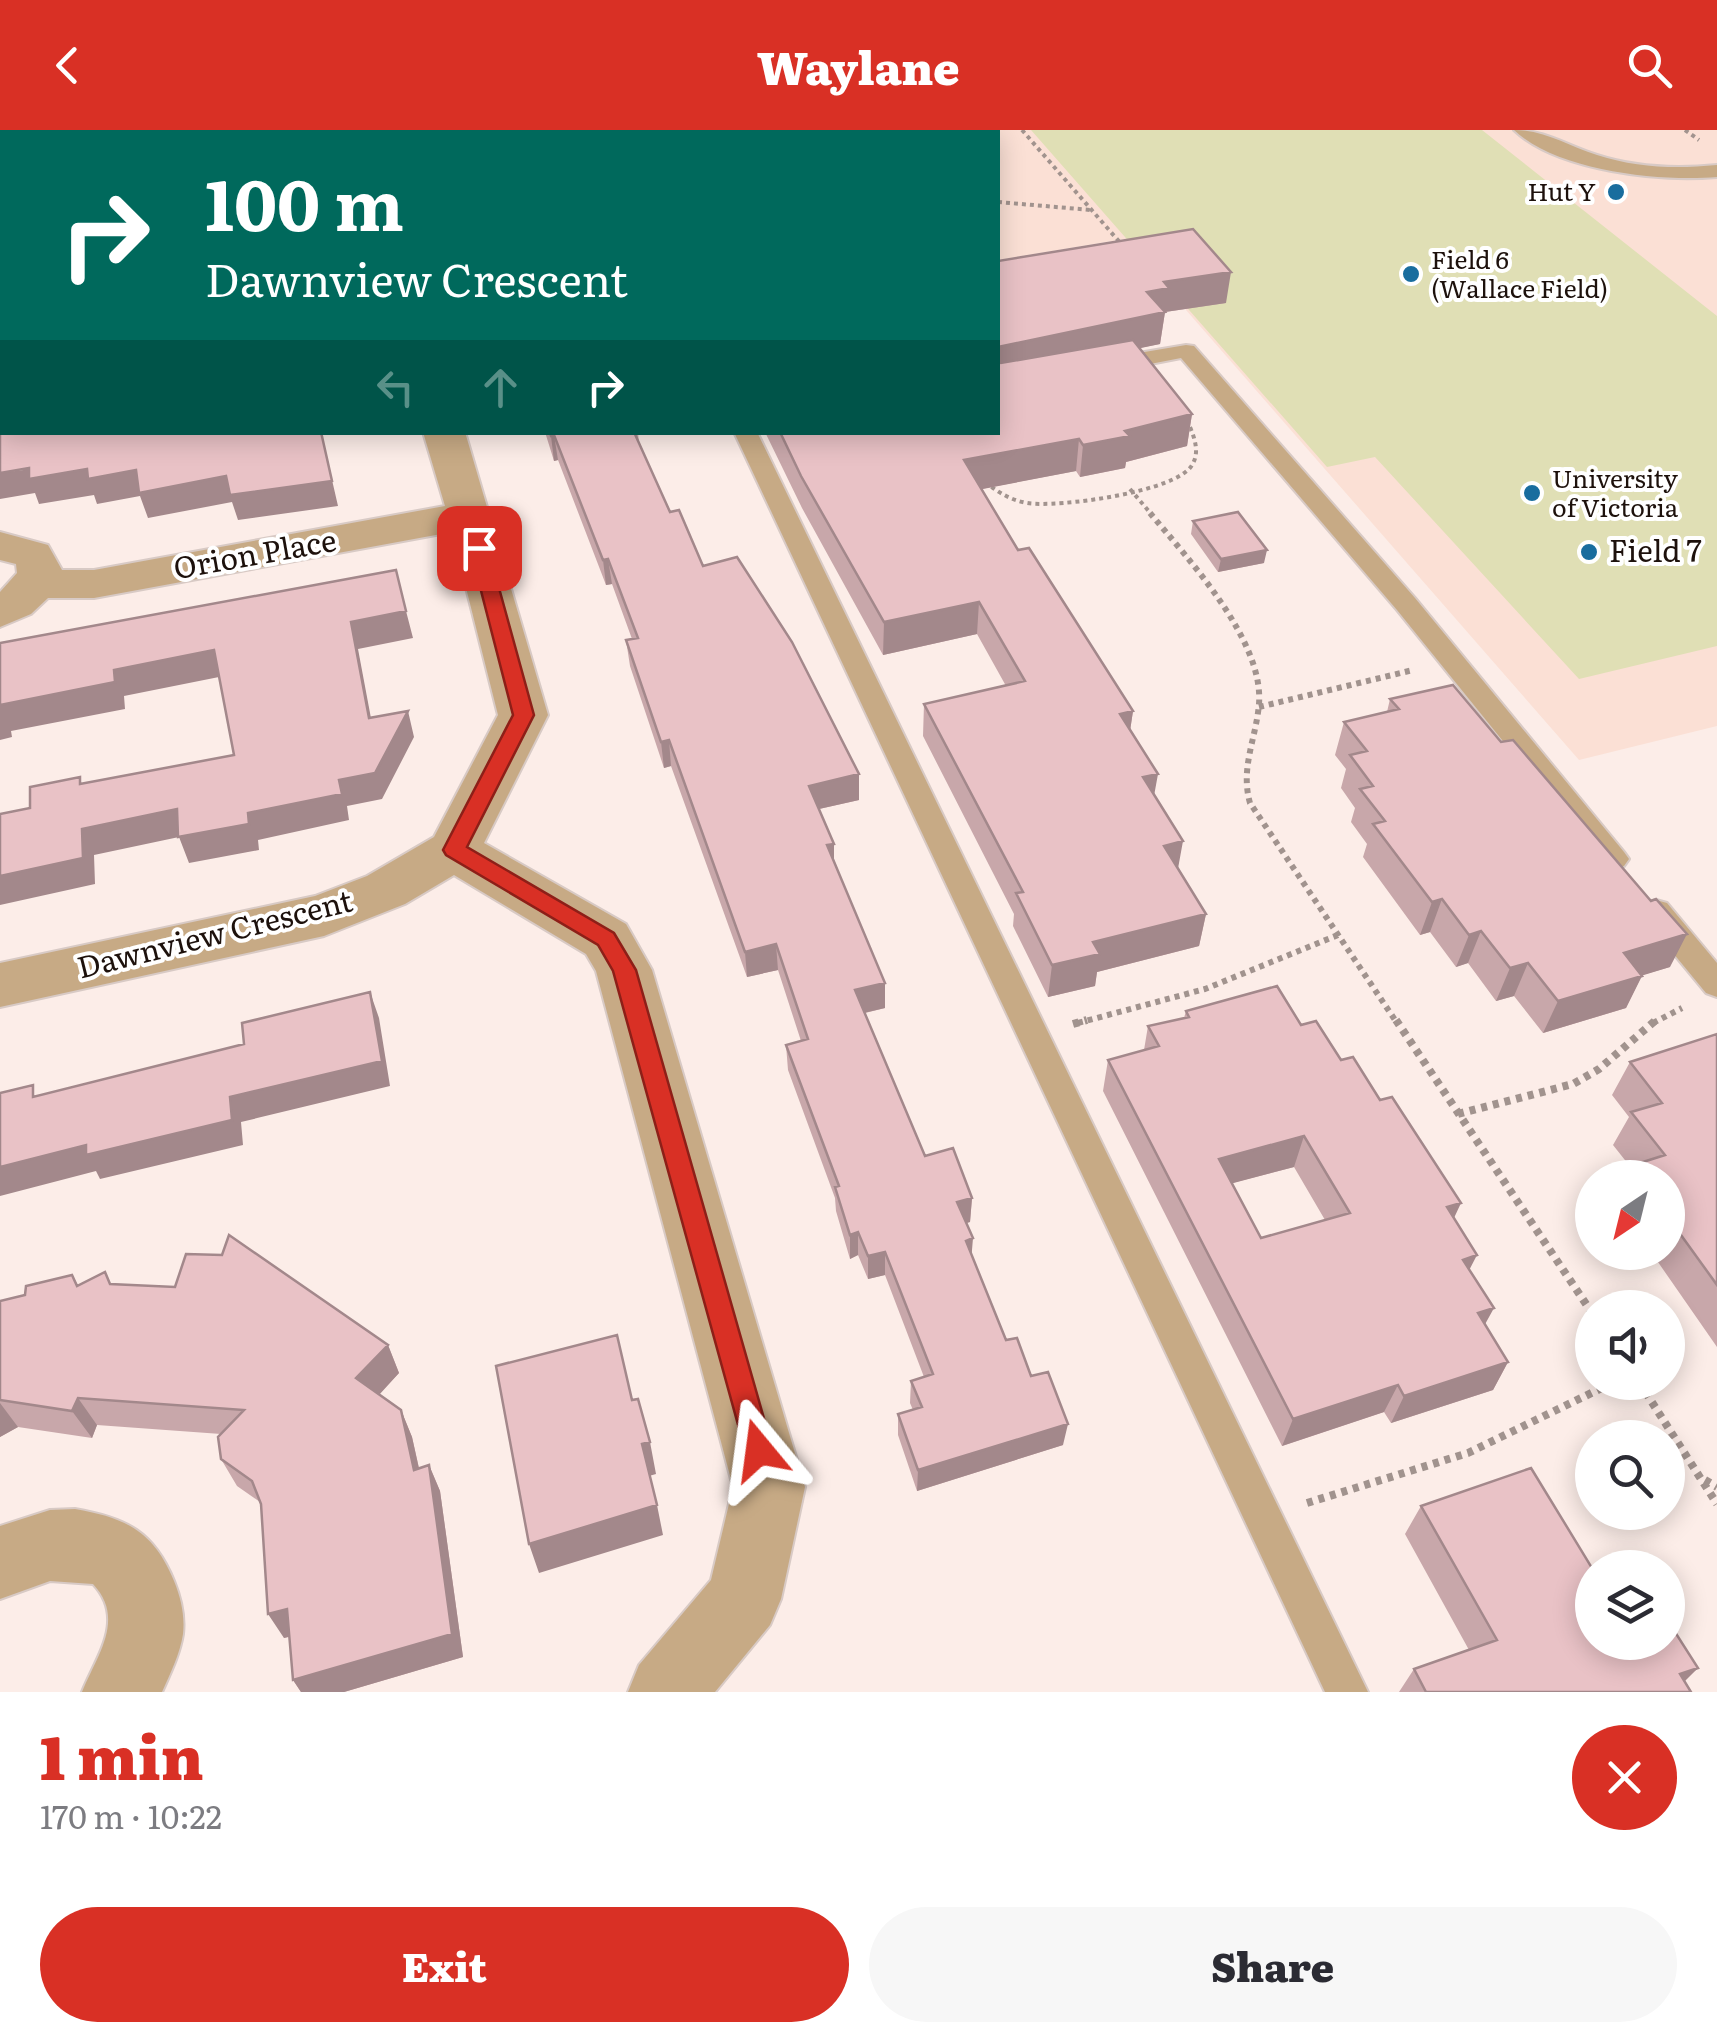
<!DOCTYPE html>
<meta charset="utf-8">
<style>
:root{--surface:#fff;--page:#f7f7f7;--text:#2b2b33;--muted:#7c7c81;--accent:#d93025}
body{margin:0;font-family:Literata,serif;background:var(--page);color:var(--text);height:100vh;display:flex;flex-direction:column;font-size:38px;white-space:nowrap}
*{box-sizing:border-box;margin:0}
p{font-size:32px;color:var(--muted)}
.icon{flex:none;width:55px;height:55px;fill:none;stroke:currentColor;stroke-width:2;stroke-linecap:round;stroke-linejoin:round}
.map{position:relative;height:1562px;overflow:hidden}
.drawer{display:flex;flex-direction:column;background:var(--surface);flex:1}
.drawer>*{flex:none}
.banner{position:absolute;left:0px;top:0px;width:1000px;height:305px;box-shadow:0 5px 25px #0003;background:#00695c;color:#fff;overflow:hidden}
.needle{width:65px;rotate:215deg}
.fabs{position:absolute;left:1575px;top:1030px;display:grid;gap:20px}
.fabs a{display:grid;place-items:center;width:110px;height:110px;border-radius:50%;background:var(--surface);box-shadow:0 5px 25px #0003;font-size:50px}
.pin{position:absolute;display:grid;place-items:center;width:85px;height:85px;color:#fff;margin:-42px;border-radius:20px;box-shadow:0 5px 15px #0006}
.me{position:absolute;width:110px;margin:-55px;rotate:344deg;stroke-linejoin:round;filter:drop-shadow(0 0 8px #0008)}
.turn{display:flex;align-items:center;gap:35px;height:210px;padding:0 40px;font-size:45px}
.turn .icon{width:130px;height:130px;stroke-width:2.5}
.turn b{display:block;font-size:70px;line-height:85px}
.lanes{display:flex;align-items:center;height:95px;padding:0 40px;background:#0003;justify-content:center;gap:50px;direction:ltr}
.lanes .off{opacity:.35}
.round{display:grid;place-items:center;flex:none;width:105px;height:105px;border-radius:52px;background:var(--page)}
.headline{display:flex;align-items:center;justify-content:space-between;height:170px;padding:0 40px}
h1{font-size:60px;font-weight:800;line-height:75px;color:var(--accent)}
.cta{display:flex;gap:20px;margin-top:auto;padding:20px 40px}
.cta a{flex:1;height:115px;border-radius:60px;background:var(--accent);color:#fff;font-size:40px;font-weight:800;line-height:115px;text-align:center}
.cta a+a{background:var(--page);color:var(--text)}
header{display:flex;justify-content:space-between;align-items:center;height:130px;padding:0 40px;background:var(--accent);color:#fff;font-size:45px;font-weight:800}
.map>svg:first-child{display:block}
.built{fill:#fbe0d5}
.green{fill:#e0dfb5}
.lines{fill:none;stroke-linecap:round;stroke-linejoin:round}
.service-casing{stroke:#d8cac5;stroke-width:4}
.minor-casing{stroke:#d8cac5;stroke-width:4}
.path-far2{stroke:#a1938e;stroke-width:4;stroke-dasharray:4 4;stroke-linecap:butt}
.path-far1{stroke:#a1938e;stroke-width:6;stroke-dasharray:5 5;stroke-linecap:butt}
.path{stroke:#a1938e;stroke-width:8;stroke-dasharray:6 6;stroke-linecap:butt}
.service{fill:#c7aa85;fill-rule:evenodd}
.minor{fill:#c7aa85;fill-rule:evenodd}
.wall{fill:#c8a7aa;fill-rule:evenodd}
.shaded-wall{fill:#a3888b}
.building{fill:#e9c2c6;stroke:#a3888b;stroke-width:2.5;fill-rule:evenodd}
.route{fill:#d93025;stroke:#8d1f18;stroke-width:2.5}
.poi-dot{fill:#196d9e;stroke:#fff;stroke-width:4}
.labels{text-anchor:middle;stroke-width:8;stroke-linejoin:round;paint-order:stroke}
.far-poi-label{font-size:25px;fill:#1d110c;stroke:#fff;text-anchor:start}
.poi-label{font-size:30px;fill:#1d110c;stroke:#fff;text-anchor:start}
.street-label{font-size:30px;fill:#1d110c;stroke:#fff}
</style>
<header><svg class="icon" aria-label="back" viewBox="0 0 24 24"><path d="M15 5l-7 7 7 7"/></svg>Waylane<svg class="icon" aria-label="search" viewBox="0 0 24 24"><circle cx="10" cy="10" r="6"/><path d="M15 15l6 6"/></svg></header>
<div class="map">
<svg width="1717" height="1562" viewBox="0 0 1717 1562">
<rect width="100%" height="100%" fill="#fcede8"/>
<!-- built -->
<path class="built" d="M487,0H1717V596L1579,630L1124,109L998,130V2Z"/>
<!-- green -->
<path class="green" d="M1031,0H1482L1717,186V516L1579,549L1375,327L1327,337Z"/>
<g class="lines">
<defs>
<path id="service" d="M1514,0C1545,0 1568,16 1597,25C1637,38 1676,39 1717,35V47C1660,52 1557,41 1514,0Z
M1186,215L1194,216L1415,468L1624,722L1629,729L1624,736L1614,740L1604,736L1397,480L1181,228L1109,242L1098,235L1109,228Z
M734,302H757L1368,1562H1325Z
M1656,770L1667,773L1717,833V867L1706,863L1645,789L1641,781L1645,773Z"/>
<path id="minor" d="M275,0H309V2H276Z
M423,302H465L548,585L484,713L626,794L652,840L805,1357L781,1469L770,1495L715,1562H628L639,1535L711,1450L733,1357L596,841L586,824L454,745L405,774L324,806L0,877V833L315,766L367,746L434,707L498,585L452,402L94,468H48L31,484L0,497V462L17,443L16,434L0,430V402L48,415L62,440H94L445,376Z
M75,1379C127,1388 154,1402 174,1451C181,1468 185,1486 183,1504C180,1524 170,1544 162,1562H82C97,1525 126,1489 93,1454L50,1451L0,1469V1396L50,1380Z"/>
</defs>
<!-- service casing -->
<use href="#service" class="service-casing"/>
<!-- minor casing -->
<use href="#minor" class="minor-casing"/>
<!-- path-far2 -->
<path class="path-far2" d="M510,0L529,2
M1022,0L1123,116
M1685,0L1699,10
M998,72L1091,80
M985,352C998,362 1010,370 1027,373C1057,378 1177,362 1192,335C1201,321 1193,304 1187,290
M1130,359L1152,385"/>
<!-- path-far1 -->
<path class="path-far1" d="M1150,383C1188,429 1264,510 1259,574C1256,609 1240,638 1250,673L1397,893
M1259,577L1413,540
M1078,893L1205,859L1338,805
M1653,893L1682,878"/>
<!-- path -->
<path class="path" d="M1396,890L1592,1183
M1073,894L1087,890
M1458,984L1573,954L1599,939L1656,890
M1639,1252L1717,1374
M1705,1350L1717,1357
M1307,1373L1468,1323L1614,1252"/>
<!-- service -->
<use href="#service" class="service"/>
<!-- minor -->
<use href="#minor" class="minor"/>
</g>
<!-- wall -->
<path class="wall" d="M998,131L1226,173L1165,182L1160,214L1139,218L1192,284L1187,316L1126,332L1125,338L1080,347L1076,341L981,359L1018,420L1133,581L1130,601L1154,665L1178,738L1206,784L1199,816L1097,842L1095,856L1048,867L1013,796L1014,784L923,606L924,574L1006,556L977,504L883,525L802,378L765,302H998Z
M545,302H638L639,314L670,382L703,436L859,670L819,679L834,714V732L885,853V878L865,883L925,1026L972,1068L970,1092L966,1093L971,1124L1006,1210L1031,1246L1063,1315L917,1361L898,1305V1284L913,1280L910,1273L911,1251L924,1247L885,1145L868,1149L858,1125L850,1129L836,1081L835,1068L788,940L786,915L801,911L778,840L747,847L671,636L664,638L630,536L626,510L632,509L612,454L606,455L558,330L554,331Z
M1193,391L1264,433L1218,442L1191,404Z
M1390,569L1670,837L1642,845L1626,878L1543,903L1514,866L1496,871L1468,833L1456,837L1430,802L1420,805L1363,727L1367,714L1351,692L1355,678L1341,658L1346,639L1335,625L1344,592L1387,582Z
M1186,881L1301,895L1341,930L1454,1089L1485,1195L1508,1232L1493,1260L1391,1293L1384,1282L1282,1316L1103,961L1108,930L1144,920L1148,896L1184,888ZM1294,1037L1325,1090L1261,1108L1232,1053Z
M1717,904V1217L1651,1122H1668V1048H1634L1636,1044L1613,1015L1629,987L1612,965L1630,932Z
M72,1145L78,1155L112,1154L388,1215L399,1243L379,1264L401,1280L412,1307L419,1338L429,1335L440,1361L463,1527L344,1562H301L293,1550L289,1507L284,1508L260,1372L237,1356L221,1329V1304L97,1295L92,1308L18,1297L0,1307V1171L25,1165Z
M1421,1376L1592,1512L1698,1538L1684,1551L1691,1562H1399L1414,1539L1469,1520L1405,1404Z"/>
<!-- shaded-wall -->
<path class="shaded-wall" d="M48,0H143L144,2H48Z
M1231,142L1226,173L1165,182L1160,214L998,248V217L1147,162L1164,152Z
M1192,284L1187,316L1126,332L1125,338L1080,347L1083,315L1125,301Z
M321,302L338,376L238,390L232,372L148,388L140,366L97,374L94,365L39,374L35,363L0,369V343Z
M554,305L558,330L554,331L551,306Z
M1079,309L1076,341L962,363L964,330Z
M1267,420L1264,433L1218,442L1221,429Z
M608,429L612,454L606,455L603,430Z
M979,472L977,504L883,525L884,492Z
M406,481L413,508L358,519L376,615L369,588L351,492Z
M214,520L224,546L124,566L125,579L11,601L12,607L0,610V575L114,540Z
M408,581L414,607L382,669L347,676L349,690L258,710L259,720L189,733L179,707L94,725L95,754L0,775V746L82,699L177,679L248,683L339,650Z
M1133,581L1128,614L1120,584Z
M669,610L671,636L664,638L661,612Z
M859,644V670L810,681L809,656Z
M1158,644L1152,677L1143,647Z
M1183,711L1177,744L1164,716Z
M834,714V739L827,715Z
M1442,769L1430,802L1420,805L1432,772Z
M1206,784L1199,816L1097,842L1095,856L1048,867L1052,835L1093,812Z
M1481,801L1468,833L1456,837L1469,805Z
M1687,804L1670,837L1608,856L1624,823Z
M776,814L778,840L747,847L745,822Z
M1528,833L1514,866L1496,871L1510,838Z
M1642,846L1626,878L1543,903L1558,871Z
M885,853V878L855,885V860Z
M370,862L379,888L390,956L241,992L243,1015L100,1049L96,1041L0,1066V1037L230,967Z
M1304,1006L1294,1037L1211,1059L1219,1029Z
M972,1068L970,1092L955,1096L957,1072Z
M1461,1073L1447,1103V1077Z
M858,1102V1125L850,1129V1105Z
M973,1108L971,1132L966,1111Z
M885,1122V1145L868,1149V1126Z
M1477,1125L1462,1154L1463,1130Z
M1494,1178L1478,1207V1183Z
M388,1215L399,1243L369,1276L356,1248Z
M1508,1232L1493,1260L1391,1293L1404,1266Z
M1398,1255L1384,1282L1282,1316L1293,1289Z
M78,1268L97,1295L92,1308L72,1281Z
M0,1273L18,1297L0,1307Z
M401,1280L412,1307L425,1366L414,1340Z
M1068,1294L1063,1315L917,1361L918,1340Z
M650,1312L656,1344L649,1346L642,1314Z
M429,1335L440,1361L463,1527L344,1562H301L293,1550Z
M657,1375L663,1405L539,1443L529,1414Z
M287,1479L302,1503L284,1508L268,1484Z
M1698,1538L1674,1562L1680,1544Z"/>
<!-- building -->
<path class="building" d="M0,0H48V2H2V133L0,123Z
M141,0H211L212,2H141Z
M387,0H493L494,2H387Z
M1193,99L1231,142L1164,152L1169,158L1147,162L1165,182L998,217V131Z
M2,193V302H321L332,351L230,365L226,346L139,363L136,340L88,349L87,339L29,349V338L0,343V195Z
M1133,210L1192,284L1125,301L1130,306L1083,315L1079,309L964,330L1018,420L1029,418L1133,581L1120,584L1158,644L1143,647L1183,711L1164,716L1206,784L1093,812L1100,824L1052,835L1016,763L1023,762L924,574L1025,551L979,472L884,492L801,346L780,302H998V230L1001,233Z
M550,302H634L670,382L679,380L703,436L737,427L792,512L859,644L809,656L834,714L827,715L885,853L855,860L925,1026L953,1018L972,1068L957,1072L973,1108L966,1111L1006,1210L1017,1208L1031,1246L1048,1242L1068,1294L918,1340L898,1284L922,1277L911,1251L933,1244L885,1122L868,1126L858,1102L850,1105L835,1057L839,1056L786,915L808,909L776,814L745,822L669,610L661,612L626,510L638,508L608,429L603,430L554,305L551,306Z
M1238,382L1267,420L1221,429L1193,391Z
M396,440L406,481L351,492L369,588L408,581L375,643L339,650L342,664L248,683L249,694L178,707L177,679L82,699L83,728L0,746V684L30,678V657L80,647V654L234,625L214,520L114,540L115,552L0,575V513Z
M1453,555L1501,612L1513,610L1651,771L1656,769L1687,804L1624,823L1642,846L1558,871L1528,833L1510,838L1481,801L1469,805L1442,769L1432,772L1373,694L1385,691L1360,659L1373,656L1350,625L1367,621L1344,592L1399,579L1390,569Z
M1277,856L1301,895L1316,891L1341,930L1353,927L1380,970L1392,967L1461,1073L1447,1077L1477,1125L1463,1130L1494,1178L1478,1183L1508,1232L1404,1266L1398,1255L1293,1289L1108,930L1159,916L1148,896L1189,887L1186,881ZM1304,1006L1350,1083L1261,1108L1219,1029Z
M370,862L382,931L230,967L232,990L86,1025V1015L0,1037V963L33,955V967L244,914L242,893Z
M1717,904V1155L1668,1087V1080L1678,1077L1668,1064V1048H1655L1643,1032L1665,1025L1631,982L1662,973L1630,932Z
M229,1105L388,1215L356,1248L401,1280L414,1340L429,1335L452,1504L293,1550L287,1479L268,1484L261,1374L252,1351L221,1329L218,1307L244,1280L78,1268L72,1281L0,1270V1171L25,1165L26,1156L72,1145L77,1156L105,1142L110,1154L175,1157L186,1124L222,1125Z
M617,1205L632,1270L638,1269L650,1312L642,1314L657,1375L529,1414L496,1236Z
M1531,1338L1592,1438V1512H1668V1491L1698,1538L1680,1544L1691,1562H1426L1414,1539L1497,1510L1421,1376Z"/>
<!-- route -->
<path class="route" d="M479,413L488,418L534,585L467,717L614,803L636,840L773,1320L769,1329L759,1333L749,1329L745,1320L613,841L598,815L446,725L443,720L513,585L470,418Z"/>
<!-- markers -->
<g class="poi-dot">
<circle cx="1616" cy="62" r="10"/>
<circle cx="1411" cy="144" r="10"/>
<circle cx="1532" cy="363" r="10"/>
<circle cx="1589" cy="422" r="10"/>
</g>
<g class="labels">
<!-- far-poi labels -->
<g class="far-poi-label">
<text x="1596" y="71" text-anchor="end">Hut Y</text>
<text x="1431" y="139">Field 6<tspan x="1431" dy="29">(Wallace Field)</tspan></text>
<text x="1552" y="358">University<tspan x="1552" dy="29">of Victoria</tspan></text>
</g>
<!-- poi labels -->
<g class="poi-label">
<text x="1609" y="432">Field 7</text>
</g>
<!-- street labels -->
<g class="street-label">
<text transform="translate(255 425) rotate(-10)" y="10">Orion Place</text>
<text transform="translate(215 805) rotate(-14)" y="10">Dawnview Crescent</text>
</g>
</g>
</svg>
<div class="fabs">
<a><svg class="needle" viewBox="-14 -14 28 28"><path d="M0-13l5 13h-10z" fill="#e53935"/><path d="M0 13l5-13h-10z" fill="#7c7c81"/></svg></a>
<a><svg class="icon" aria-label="sound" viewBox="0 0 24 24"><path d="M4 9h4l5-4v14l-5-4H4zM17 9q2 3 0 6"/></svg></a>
<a><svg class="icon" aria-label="search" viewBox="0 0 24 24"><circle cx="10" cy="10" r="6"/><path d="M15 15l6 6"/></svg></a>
<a><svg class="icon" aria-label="layers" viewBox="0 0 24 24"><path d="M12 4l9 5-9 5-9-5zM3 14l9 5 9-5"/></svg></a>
</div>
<div class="pin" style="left:479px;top:418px;background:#d93025"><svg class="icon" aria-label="arrive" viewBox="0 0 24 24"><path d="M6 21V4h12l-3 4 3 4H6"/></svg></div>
<svg class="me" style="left:759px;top:1320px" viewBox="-20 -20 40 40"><path d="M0-17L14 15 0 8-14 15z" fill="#d93025" stroke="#fff" stroke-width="4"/></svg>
<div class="banner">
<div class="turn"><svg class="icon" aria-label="right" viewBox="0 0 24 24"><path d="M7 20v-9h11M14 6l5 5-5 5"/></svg><div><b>100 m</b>Dawnview Crescent</div></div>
<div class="lanes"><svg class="icon off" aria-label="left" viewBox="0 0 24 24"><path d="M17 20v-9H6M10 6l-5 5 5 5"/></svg><svg class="icon off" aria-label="ahead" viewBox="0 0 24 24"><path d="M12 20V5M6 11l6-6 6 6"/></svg><svg class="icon" aria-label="right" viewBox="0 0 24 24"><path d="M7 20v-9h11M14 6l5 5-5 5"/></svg></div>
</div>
</div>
<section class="drawer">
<div class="headline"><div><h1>1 min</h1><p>170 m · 10:22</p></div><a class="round" style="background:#d93025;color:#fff"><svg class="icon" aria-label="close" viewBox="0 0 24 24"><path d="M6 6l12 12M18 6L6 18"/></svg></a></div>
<div class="cta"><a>Exit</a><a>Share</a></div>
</section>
